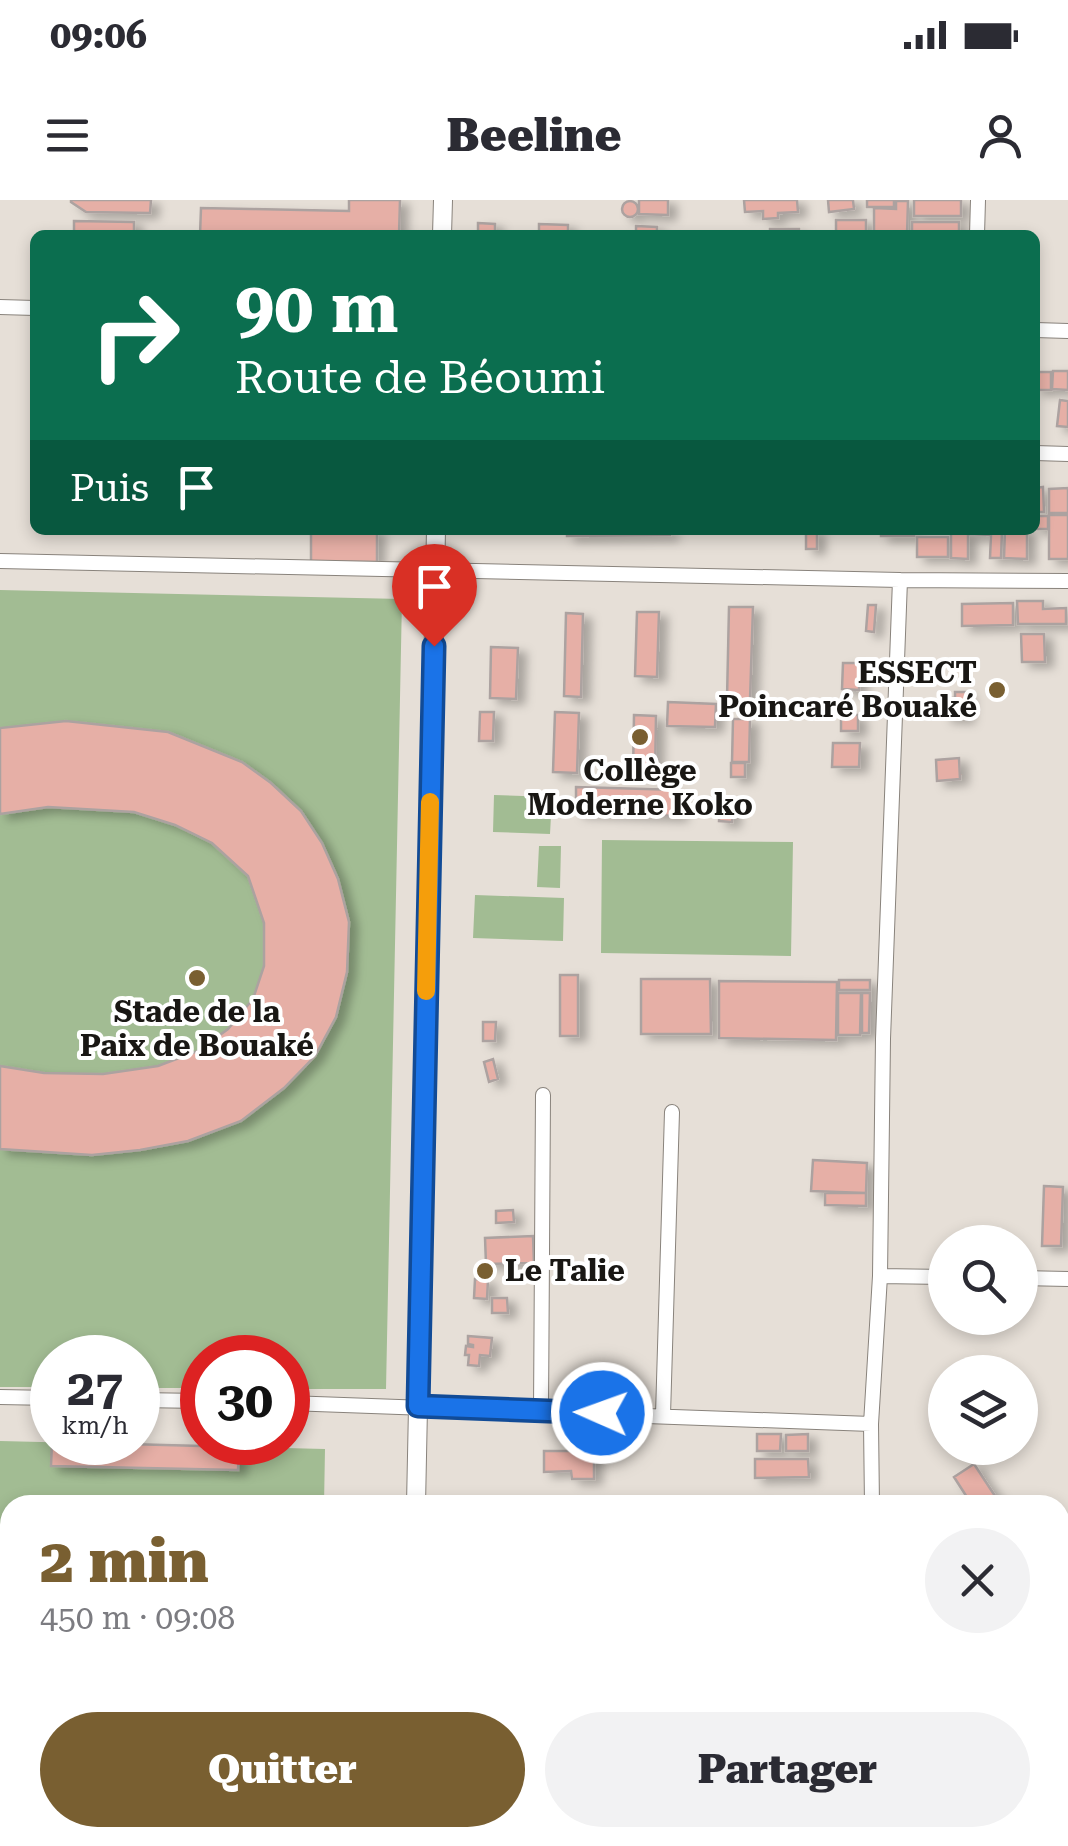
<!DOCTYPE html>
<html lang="fr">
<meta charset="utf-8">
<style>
:root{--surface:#fff;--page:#f2f2f3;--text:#2b2b33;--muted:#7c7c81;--accent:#795f31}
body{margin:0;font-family:"Roboto Serif",serif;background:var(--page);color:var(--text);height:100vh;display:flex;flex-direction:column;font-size:38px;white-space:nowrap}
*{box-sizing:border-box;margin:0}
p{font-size:32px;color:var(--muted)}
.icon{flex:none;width:55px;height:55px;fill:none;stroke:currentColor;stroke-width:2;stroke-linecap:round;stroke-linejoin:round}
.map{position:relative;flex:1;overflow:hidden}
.details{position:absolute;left:0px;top:1295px;width:1070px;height:352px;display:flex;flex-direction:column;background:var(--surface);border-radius:30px 30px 0 0;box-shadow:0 5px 15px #0003}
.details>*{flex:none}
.hud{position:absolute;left:30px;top:30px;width:1010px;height:305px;border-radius:15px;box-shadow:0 5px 15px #0003;background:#0b6e4f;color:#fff;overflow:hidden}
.tools{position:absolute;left:928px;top:1025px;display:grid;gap:20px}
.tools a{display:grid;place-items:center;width:110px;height:110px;border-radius:50%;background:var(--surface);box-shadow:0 5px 15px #0003;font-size:50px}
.speed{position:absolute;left:30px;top:1135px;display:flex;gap:20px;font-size:50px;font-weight:700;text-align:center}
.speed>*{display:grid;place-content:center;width:130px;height:130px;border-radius:50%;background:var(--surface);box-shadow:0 5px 15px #0003;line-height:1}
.speed small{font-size:25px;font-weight:400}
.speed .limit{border:15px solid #d22;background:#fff;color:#111}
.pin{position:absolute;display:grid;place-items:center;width:85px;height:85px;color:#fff;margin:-102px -42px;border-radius:50% 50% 50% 0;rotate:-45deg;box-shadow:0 0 10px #0007}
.pin .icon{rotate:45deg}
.me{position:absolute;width:110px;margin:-55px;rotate:272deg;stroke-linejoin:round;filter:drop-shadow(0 0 8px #0008)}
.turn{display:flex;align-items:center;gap:35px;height:210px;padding:0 40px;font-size:45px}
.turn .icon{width:130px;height:130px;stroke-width:2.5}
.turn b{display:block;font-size:70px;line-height:85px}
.then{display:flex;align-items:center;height:95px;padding:0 40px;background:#0003;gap:20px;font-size:38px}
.round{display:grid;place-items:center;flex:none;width:105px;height:105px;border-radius:52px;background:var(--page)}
.head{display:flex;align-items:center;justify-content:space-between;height:170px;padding:0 40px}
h1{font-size:60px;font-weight:800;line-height:75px;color:var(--accent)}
.button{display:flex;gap:20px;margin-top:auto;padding:20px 40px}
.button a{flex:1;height:115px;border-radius:60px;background:var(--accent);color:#fff;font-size:40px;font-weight:800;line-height:115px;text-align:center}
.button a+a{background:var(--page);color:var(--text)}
.status{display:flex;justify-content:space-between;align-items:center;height:70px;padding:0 50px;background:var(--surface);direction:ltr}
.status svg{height:28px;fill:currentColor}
header{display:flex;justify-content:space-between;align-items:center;height:130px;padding:0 40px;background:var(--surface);font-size:45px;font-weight:800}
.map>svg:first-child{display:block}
.garden{fill:#a2bc93}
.building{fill:#e6afa6;stroke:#aca2a0;stroke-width:2.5;filter:url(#shadow)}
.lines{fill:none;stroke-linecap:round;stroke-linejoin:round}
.minor-casing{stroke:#89837c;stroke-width:16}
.major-casing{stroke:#89837c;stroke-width:20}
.minor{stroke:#fff;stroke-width:14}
.major{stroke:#fff;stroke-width:18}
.rail-casing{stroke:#5b5753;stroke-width:8}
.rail{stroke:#fff;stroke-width:4;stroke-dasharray:11;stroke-linecap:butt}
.route-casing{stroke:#114b97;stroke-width:25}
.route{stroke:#1a73e8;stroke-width:18}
.slow{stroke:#f59e0b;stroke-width:18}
.poi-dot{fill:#795f31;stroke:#fff;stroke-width:4}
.labels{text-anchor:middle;stroke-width:8;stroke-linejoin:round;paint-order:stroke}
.poi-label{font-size:30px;font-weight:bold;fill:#191714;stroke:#fff}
</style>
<div class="status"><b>09:06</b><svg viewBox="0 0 49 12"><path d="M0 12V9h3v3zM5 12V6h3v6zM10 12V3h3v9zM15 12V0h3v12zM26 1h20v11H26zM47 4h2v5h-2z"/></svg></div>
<header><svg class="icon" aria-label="menu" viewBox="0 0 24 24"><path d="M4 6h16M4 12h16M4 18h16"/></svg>Beeline<svg class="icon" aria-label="person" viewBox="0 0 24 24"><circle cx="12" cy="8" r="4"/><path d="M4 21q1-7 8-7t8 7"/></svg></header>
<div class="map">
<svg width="1068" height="1646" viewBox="0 0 1068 1646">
<defs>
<filter id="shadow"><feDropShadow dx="8" dy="5" stdDeviation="5" flood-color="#0004"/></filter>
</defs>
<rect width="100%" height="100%" fill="#e6dfd7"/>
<!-- garden -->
<path class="garden" d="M0,390L402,399L386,1189H288V1158H202V1188H138V1158H52V1187H0Z
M494,595L552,597L550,634L493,632Z
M602,640L793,642L791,756L601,753Z
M539,646H561L560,688L537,687Z
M475,695L564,698L563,741L473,738Z
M0,1241L325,1249L324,1305H10V1638H318V1646H0Z"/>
<!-- building -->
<path class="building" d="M71,0H151L150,13L86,12L71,2Z
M349,0H400L399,35H200L201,8L349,11Z
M639,0H668V15L639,14Z
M744,0H797L798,12L778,13V18L763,19V11L745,12Z
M828,0H853L854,9L829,12Z
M867,0H894V7H867Z
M914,0H961V16H914Z
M896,1H908L907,35L874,34V8L896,9Z
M622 9a8 8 0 1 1 16 0a8 8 0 1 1-16 0Z
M836,20H866V31L836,32Z
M74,21L134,22V35H74Z
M912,22H959V35H912Z
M478,23L495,24V35H478Z
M539,24L568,25V35H539Z
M636,26L657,27V35H636Z
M770,29H799V35H770Z
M1053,171H1068V190L1052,189Z
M1035,172H1051V190H1035Z
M1060,200L1068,201V227L1057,226Z
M1043,287L1044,312H1035V288Z
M1068,288V313H1049V289Z
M1049,315H1068V359H1049Z
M1035,316H1048V329H1035Z
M311,330H377V362H311Z
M567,330H670V335L567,336Z
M806,330H817V349H806Z
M881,330H914V336H881Z
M951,330H968V359L951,358Z
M970,330H1002L1001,358H990L991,335L970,334Z
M1005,330H1027V359L1004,358Z
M917,337H948V357H917Z
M1017,401H1043V409L1066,408V424H1018Z
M1013,403V425L962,426V404Z
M868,405H876L874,432L866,431Z
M729,407H753L750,500L727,499Z
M637,412H659L657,477L635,476Z
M566,413L583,414L581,497L564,496Z
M1021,434H1044L1045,462H1022Z
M491,447L518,448L516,499L490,498Z
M843,463H860L859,490L842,489Z
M955,492H967L966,518L944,517L945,498H955Z
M668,502L716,504L715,527L667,526Z
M480,512H494L493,541H479Z
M555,512L579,513L577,573L553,572Z
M841,514L858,515V531H841Z
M634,515L656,516L655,574L633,573Z
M733,519H750L749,562H732Z
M66,521L168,532L242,562L271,583L301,611L322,643L338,679L349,722L347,772L336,817L315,856L284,888L241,921L188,941L140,950L92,955L0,949V866L44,873L103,874L158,866L198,851L228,829L253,799L264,766V723L248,676L212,643L175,625L134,612L48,607L0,614V528Z
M833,543H860L859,567H832Z
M959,558L960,579L937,581L936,560Z
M731,563H745V577H731Z
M576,587L680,590L679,616L576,612Z
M720,602H733L732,622L719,621Z
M560,775H578V836H560Z
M641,779H710L711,834H641Z
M839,780H870V790H839Z
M719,781L837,782L836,840L719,838Z
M838,793H861L860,835H838Z
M862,793H870L869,833H862Z
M483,822H496L495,841H483Z
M493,859L498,879L489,882L484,862Z
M813,960L867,963L866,993L811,991Z
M1044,986L1063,987L1061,1046H1042Z
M825,993H866V1006L825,1005Z
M513,1010L514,1022L496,1023V1011Z
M533,1036L534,1063L486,1064L485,1038Z
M475,1079L488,1080L487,1099L474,1098Z
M492,1098H507L508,1113H492Z
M468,1136L492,1138L490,1156L480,1155L479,1166L468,1165L469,1155H465L466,1146L473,1147V1145L468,1144Z
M757,1234H781L780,1251H757Z
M808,1234V1251H786V1235Z
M52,1242L239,1247L238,1270L51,1266Z
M544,1251H594V1279H572L571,1271L544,1272Z
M755,1259H808L809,1277L755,1278Z
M974,1264L1001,1305H972L954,1277Z
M537,1638H590V1646H536Z
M619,1638H641V1646L619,1644Z
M510,1639H532V1646H510Z"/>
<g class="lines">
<defs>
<path id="minor" d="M977,35L978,0
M0,107L35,108
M1035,130L1068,131
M1035,253L1068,254
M0,361L900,380L1068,381
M880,1076L945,1077
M1020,1078L1068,1079
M0,1197L52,1198
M138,1200L202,1201
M288,1203L871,1224
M541,1211L543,895
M663,1215L672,912
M872,1305L871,1224L880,1076L883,839L900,380
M1060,1434L1068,1420
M870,1646V1638
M952,1646L956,1638"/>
<path id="major" d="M442,35L443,0
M416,1305L436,330
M409,1646V1638"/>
</defs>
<!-- minor casing -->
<use href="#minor" class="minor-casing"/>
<!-- major casing -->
<use href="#major" class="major-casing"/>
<!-- minor -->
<use href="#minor" class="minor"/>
<!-- major -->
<use href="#major" class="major"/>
<defs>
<path id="rail" d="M1060,1594L1068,1577
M1035,1646L1039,1638"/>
</defs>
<!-- rail casing -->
<use href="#rail" class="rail-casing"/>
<!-- rail -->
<use href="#rail" class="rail"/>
</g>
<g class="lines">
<defs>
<path id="route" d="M434,446L418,1206L602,1213"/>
</defs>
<!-- route casing -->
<use href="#route" class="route-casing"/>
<!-- route -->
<use href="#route" class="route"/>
<!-- slow -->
<path class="slow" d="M426,791L430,602"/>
</g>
<!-- markers -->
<g class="poi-dot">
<circle cx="997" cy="490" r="10"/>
<circle cx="640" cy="537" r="10"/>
<circle cx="197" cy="778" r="10"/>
<circle cx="485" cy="1071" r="10"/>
</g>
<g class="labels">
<!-- poi labels -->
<g class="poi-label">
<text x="977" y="483" text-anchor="end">ESSECT<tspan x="977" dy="34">Poincaré Bouaké</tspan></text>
<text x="640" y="581">Collège<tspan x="640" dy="34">Moderne Koko</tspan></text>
<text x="197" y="822">Stade de la<tspan x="197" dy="34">Paix de Bouaké</tspan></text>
<text x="505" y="1081" text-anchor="start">Le Talie</text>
</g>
</g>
</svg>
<div class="tools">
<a><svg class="icon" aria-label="search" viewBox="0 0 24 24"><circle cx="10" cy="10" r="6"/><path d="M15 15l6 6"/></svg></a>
<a><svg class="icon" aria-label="layers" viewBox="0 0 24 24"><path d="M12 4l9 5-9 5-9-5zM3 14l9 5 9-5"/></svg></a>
</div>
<div class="speed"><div>27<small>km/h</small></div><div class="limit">30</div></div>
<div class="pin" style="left:434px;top:446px;background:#d93025"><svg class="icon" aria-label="arrive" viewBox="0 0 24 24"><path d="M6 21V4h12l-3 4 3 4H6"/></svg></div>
<svg class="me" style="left:602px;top:1213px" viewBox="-20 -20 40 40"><circle r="17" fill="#1a73e8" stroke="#fff" stroke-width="3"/><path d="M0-11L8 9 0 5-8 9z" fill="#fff"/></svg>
<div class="hud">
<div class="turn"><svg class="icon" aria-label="right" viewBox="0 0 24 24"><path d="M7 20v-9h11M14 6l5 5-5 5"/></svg><div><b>90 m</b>Route de Béoumi</div></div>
<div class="then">Puis<svg class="icon" aria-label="arrive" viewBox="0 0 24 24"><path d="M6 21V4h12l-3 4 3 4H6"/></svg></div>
</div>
<section class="details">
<div class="head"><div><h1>2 min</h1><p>450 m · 09:08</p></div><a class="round"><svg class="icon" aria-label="close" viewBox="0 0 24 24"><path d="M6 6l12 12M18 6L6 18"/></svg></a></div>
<div class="button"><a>Quitter</a><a>Partager</a></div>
</section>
</div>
